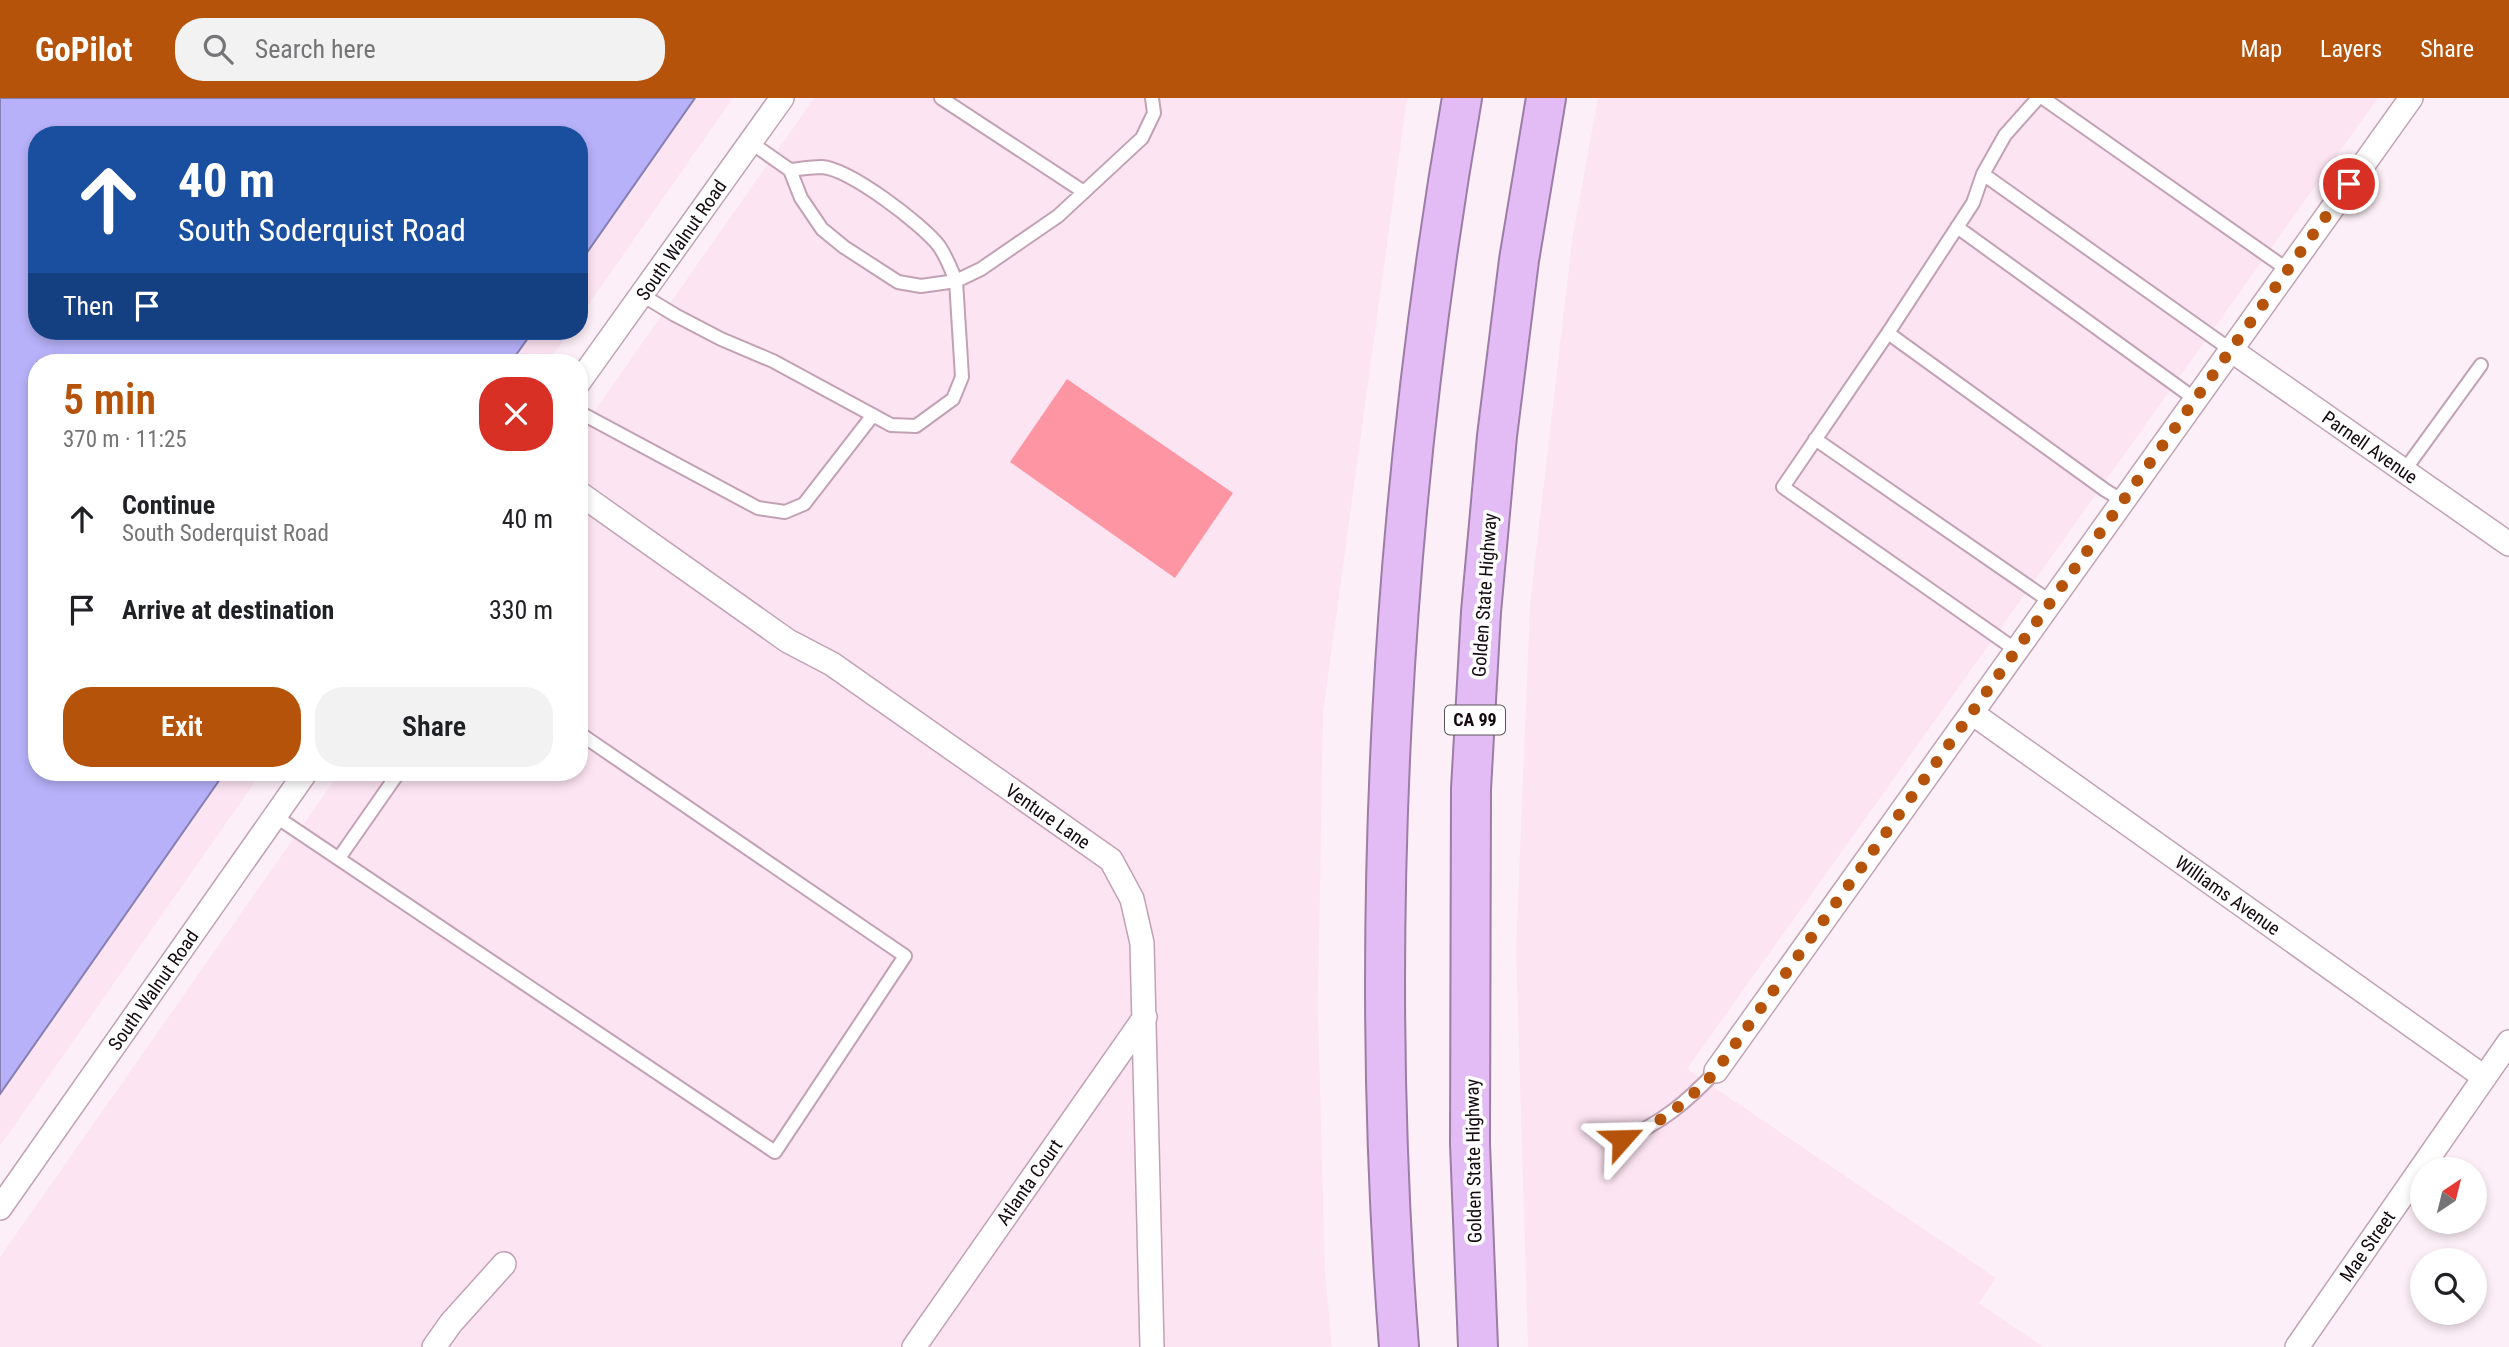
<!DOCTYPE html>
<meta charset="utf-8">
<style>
:root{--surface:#fff;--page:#f2f2f2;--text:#202124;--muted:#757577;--accent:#b45309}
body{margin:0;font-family:"Roboto Condensed",sans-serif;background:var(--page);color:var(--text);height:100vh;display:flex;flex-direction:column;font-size:26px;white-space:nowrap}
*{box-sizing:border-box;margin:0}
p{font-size:23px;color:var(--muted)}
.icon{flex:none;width:38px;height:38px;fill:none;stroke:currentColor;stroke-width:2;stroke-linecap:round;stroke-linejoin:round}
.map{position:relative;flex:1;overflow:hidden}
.details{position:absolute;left:28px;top:256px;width:560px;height:427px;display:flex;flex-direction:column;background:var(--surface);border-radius:28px;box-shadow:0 4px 10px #0003}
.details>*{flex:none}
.top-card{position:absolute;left:28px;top:28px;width:560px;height:214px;border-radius:28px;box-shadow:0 4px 10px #0003;background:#1a4fa0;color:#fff;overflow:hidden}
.needle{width:46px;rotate:35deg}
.buttons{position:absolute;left:2410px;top:1059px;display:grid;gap:14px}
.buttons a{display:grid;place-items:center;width:77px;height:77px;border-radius:50%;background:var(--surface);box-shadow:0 4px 10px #0003;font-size:35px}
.pin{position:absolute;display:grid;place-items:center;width:60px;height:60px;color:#fff;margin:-30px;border:4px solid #fff;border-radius:50%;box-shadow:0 2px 7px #0007}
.me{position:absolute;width:77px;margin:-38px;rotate:65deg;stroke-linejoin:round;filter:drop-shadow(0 0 5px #0008)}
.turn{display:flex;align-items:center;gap:24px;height:147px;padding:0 35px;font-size:32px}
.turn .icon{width:91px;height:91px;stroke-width:2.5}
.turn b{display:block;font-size:49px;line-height:60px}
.then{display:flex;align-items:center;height:66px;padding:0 35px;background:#0003;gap:14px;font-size:26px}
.round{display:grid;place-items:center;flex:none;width:74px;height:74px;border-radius:28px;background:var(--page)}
.summary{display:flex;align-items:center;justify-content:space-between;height:119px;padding:0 35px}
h1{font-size:42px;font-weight:600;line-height:52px;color:var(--accent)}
.action{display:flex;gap:14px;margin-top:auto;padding:14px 35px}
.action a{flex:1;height:80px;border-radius:28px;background:var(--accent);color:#fff;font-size:28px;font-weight:600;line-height:80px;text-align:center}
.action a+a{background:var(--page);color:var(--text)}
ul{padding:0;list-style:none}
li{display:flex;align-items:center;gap:21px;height:91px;padding:0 35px}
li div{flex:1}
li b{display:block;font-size:26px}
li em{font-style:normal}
header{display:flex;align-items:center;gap:42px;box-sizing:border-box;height:98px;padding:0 35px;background:var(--accent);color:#fff}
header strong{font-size:33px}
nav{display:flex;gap:38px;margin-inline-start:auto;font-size:24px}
.search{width:490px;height:63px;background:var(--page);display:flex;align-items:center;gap:18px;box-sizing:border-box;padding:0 24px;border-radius:28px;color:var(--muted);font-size:26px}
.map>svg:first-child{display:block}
.built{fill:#fde4f2}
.water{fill:#b6b1f8;stroke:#857fb2;stroke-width:2}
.building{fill:#fd95a3}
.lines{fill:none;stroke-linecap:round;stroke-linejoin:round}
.service-casing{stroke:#c2a1b4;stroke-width:16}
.minor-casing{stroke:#c2a1b4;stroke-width:26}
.motorway-casing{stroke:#9b7da5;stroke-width:42}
.service{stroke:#fff;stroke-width:12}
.minor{stroke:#fff;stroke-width:23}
.motorway{stroke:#e3bbf5;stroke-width:38}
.route{stroke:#b45309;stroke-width:12;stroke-dasharray:0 21.6}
.labels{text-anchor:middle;stroke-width:7;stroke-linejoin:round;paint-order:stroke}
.shield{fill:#fff;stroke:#5a5458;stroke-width:2}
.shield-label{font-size:18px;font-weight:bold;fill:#140a10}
.street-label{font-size:19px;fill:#140a10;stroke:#fff}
</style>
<header>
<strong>GoPilot</strong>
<div class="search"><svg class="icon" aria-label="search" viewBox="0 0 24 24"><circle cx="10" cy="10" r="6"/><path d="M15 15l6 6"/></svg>Search here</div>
<nav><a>Map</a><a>Layers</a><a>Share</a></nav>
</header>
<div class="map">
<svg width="2509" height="1249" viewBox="0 0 2509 1249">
<rect width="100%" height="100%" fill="#fdeff7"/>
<!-- built -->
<path class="built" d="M0,0H733L579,220V37H37V233H570L548,264H37V674H262L0,1048Z
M814,0H1407L1323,615L1318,910L1325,1174L1332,1249H0V1159L340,674H579V374L584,367L579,335Z
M1598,0H2378L1687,971L1996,1180L1979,1205L2043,1249H1528L1516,852L1530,506L1572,143Z"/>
<!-- water -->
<path class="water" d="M0,0H695L579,166V37H37V233H533L511,264H37V674H225L0,996Z"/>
<!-- building -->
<path class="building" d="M1067,281L1233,395L1175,480L1010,364Z"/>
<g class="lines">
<defs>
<path id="service" d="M941,0L1084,94
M2038,0L2005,37L1983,76L2231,252
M2043,0L2288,172
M750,44L790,72L801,100L822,131L844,149L898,184L921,188L956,183C951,171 946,158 939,148C922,126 850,71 822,69C812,69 800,71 790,72
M1983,76L1973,105L1888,235L1783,389L2016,552
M1957,129L2195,301
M642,197L675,217L721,241L773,263L891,327L916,328L953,301L962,279L956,183L981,171L1058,118L1142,40L1154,15L1152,0
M1888,235L2105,392L2123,403
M579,314L758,410L785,414L804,406L873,317
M1815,341L2051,504
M2404,373L2481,267
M275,718L775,1054L905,858L579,635
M339,760L399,674
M1622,1041C1660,1027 1689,1002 1716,973"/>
<path id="minor" d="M2231,252L2509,446
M579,284L782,0
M579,395L788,543L832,566L1111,762L1132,801L1142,845L1152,1249
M1972,615L2484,979
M1716,973L2411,0
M0,1110L306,674
M434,1249L451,1225L504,1166
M914,1249L1145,919
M2297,1249L2509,944"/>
<path id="motorway" d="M1399,1249C1367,837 1391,407 1462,0
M1478,1249L1470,1046L1471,691L1481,514L1497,338L1519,162L1546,0"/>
</defs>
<!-- service casing -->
<use href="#service" class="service-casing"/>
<!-- minor casing -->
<use href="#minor" class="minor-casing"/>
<!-- motorway casing -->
<use href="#motorway" class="motorway-casing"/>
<!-- service -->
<use href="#service" class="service"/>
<!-- minor -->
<use href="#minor" class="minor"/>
<!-- motorway -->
<use href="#motorway" class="motorway"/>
</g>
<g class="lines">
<!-- route -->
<path class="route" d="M1622,1041C1660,1027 1689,1002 1716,973L2349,86"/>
</g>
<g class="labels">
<!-- shield labels -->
<rect class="shield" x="1445" y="607.5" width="60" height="29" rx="5"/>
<g class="shield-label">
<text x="1475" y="628">CA 99</text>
</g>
<!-- street labels -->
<g class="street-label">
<text transform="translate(681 142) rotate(-55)" y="7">South Walnut Road</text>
<text transform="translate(2370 349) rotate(35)" y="7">Parnell Avenue</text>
<text transform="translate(1484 497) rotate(-86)" y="7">Golden State Highway</text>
<text transform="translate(1048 718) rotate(35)" y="7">Venture Lane</text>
<text transform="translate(2228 797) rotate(35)" y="7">Williams Avenue</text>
<text transform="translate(153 892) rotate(-55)" y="7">South Walnut Road</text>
<text transform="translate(1473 1063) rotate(-91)" y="7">Golden State Highway</text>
<text transform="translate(1029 1084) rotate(-55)" y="7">Atlanta Court</text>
<text transform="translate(2367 1148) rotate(-55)" y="7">Mae Street</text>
</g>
</g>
</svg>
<div class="buttons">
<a><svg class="needle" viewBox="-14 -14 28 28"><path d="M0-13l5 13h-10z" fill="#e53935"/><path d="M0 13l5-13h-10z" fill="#757577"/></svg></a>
<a><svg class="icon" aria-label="search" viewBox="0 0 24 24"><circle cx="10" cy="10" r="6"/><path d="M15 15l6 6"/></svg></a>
</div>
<div class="pin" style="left:2349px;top:86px;background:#d93025"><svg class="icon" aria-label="arrive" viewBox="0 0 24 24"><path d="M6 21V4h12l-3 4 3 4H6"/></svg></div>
<svg class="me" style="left:1622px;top:1041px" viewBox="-20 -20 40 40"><path d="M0-17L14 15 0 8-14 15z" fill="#b45309" stroke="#fff" stroke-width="4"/></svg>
<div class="top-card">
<div class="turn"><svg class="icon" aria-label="ahead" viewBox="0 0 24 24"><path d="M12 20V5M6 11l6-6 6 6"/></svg><div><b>40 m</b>South Soderquist Road</div></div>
<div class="then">Then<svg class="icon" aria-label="arrive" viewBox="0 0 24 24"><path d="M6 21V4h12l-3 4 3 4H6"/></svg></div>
</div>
<section class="details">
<div class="summary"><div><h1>5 min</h1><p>370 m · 11:25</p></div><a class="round" style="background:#d93025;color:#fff"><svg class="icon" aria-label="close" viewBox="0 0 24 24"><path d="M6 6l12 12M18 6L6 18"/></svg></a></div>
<ul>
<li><svg class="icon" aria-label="ahead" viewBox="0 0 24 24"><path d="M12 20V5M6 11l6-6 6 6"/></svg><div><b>Continue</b><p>South Soderquist Road</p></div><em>40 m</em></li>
<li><svg class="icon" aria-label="arrive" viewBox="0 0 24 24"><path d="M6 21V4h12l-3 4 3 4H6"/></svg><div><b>Arrive at destination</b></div><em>330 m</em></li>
</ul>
<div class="action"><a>Exit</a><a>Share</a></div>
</section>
</div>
